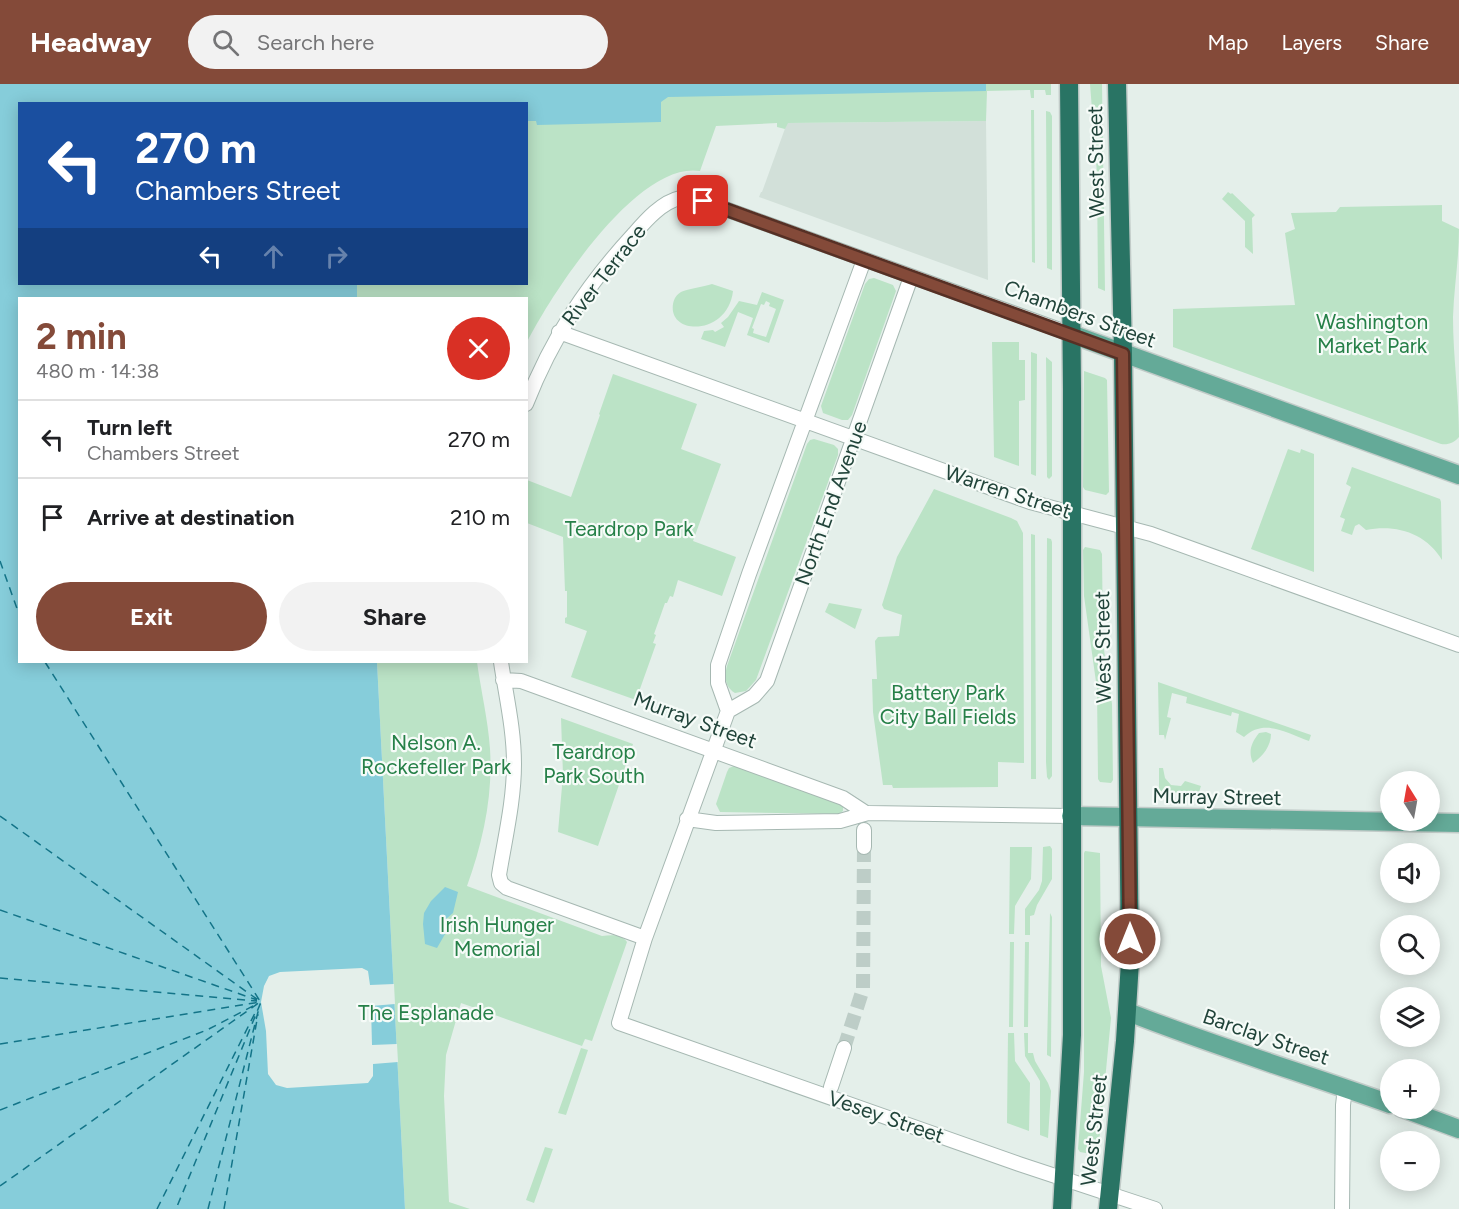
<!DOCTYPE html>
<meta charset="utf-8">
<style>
:root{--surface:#fff;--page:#f2f2f2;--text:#202124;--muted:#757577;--line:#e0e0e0;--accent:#844a39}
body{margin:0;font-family:Figtree,sans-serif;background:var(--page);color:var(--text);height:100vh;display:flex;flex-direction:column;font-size:22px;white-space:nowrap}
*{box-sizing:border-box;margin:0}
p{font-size:20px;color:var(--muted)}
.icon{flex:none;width:33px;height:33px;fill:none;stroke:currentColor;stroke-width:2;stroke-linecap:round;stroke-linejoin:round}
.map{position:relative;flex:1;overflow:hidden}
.sheet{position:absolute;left:18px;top:213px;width:510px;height:366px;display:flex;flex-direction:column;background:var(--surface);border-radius:0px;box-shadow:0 3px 15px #0003}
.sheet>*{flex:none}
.guide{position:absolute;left:18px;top:18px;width:510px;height:183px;border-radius:0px;box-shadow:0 3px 15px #0003;background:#1a4fa0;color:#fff;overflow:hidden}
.needle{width:39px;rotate:349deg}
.controls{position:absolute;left:1380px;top:687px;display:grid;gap:12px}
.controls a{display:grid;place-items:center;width:60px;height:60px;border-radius:50%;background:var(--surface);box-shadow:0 3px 15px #0003;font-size:30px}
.pin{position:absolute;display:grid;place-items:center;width:51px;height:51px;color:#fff;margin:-26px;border-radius:12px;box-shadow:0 3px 9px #0006}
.me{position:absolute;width:66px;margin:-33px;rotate:0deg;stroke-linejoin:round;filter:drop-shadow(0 0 4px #0008)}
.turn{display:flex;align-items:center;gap:21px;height:126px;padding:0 18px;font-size:27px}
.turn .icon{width:78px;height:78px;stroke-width:2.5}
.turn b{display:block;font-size:42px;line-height:51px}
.lanes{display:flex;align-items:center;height:57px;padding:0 18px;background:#0003;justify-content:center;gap:30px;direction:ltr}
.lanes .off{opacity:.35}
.round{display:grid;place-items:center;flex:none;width:63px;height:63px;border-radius:32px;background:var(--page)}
.summary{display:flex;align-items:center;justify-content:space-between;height:102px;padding:0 18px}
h1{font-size:36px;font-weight:700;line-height:45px;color:var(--accent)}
.cta{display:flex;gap:12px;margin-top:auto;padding:12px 18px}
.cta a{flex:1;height:69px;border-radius:36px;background:var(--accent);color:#fff;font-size:24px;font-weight:700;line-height:69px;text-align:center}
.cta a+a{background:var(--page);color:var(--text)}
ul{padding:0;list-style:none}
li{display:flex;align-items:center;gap:18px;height:78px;padding:0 18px;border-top:2px solid var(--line)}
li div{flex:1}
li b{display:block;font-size:22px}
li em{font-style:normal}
header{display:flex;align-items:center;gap:36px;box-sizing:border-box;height:84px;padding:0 30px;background:var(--accent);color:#fff}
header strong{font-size:28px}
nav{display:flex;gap:33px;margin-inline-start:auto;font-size:21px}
.search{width:420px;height:54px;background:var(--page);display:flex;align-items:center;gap:15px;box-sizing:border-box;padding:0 21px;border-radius:33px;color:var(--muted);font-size:22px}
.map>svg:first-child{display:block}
.built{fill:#d2e0d9}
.green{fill:#bbe3c6;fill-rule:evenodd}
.water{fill:#86cdda}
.pier{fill:#e4efea}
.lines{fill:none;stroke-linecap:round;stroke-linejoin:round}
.ferry{stroke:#137488;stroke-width:1.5;stroke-dasharray:8 6;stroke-linecap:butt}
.minor-tunnel{stroke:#bdcdc7;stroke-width:14;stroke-dasharray:14 7;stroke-linecap:butt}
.minor-casing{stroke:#a6b8b2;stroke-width:16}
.major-casing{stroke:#c1cbc8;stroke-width:21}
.highway-casing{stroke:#c1cbc8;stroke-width:21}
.minor{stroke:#fff;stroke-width:14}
.major{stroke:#64aa98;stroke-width:18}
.highway{stroke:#297464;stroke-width:18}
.route-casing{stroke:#563025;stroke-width:15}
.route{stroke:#844a39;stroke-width:10}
.labels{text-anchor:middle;stroke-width:4.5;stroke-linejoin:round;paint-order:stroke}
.street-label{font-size:21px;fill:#21443a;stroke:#f6fbf8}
.park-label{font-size:21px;fill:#268048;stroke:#f6fbf8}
</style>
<header>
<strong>Headway</strong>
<div class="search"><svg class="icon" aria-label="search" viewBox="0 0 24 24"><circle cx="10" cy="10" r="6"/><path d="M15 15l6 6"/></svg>Search here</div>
<nav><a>Map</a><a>Layers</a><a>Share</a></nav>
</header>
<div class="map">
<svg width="1459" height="1125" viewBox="0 0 1459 1125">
<rect width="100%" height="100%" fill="#e4efea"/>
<!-- built -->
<path class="built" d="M986,37L988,196L759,113L761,108H762L787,39Z"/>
<!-- green -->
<path class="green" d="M346,0H1051V11H1046L1045,6H1034V14H1031L1030,6L987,7L986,37L788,39L785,45L777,43V39L716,42L700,87C637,77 552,209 527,258L526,214H357V200H526V20Z
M1090,0H1102L1105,207L1098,204L1097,90Z
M1031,26H1034L1035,179L1032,178Z
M1046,27L1050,28L1052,32V186L1047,184Z
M1228,108L1231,110L1232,109L1255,131L1252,134L1253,170L1245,163V137L1222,115Z
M1442,121V137L1459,145C1459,175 1454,203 1453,233C1453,273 1459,313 1459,353C1454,359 1448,361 1441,360L1173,263V225L1295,221L1285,149L1295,145L1291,129L1336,128L1340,123Z
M874,194L893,201L896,207L852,331L848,336H842L823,329L821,322L865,200L869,195Z
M712,200L733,207C728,252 668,252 673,220C674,215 676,211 681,208C686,205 704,203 712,200Z
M762,208L784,216L769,259L747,251L753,234L738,228L725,263L701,255L704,247L713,246L715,248L724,243L721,239L728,233L739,217L757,221ZM766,217L770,219L769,222L776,225L766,253L753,249L754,245L752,244L761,220L764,221Z
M992,258H1019V276H1025V316L1019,317V382L994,373Z
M1031,268L1037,270L1036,392L1031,390Z
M1046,273L1052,278V392L1049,395L1047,393Z
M1084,287L1105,294L1107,296L1109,408L1106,411L1085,406L1083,403Z
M613,290L697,320L681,365L721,380L693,457L736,473L722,512L678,496L673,513L670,512L667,519H665L654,550L656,551L653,559L656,560L636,616L571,593L587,547L565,539V534L567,533V507H565L563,453L527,439V396L571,413L600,331L599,330Z
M814,355L834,361L838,365V371L756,596L746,607L735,609C725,603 724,593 727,582L807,360L810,356Z
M1288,365L1300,369L1301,365L1314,370V488L1251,465Z
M1352,383L1440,415L1441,418L1442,476C1426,449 1396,440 1366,446L1359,440L1355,442L1352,451L1341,447L1345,435L1340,433L1351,403L1346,400Z
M934,405L1011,434L1017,437L1023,449L1024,679L998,678V703L893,704L892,701H883L873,628L872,595H877L875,557L878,553L899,552L902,531L884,525L882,521L897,473Z
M1031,450L1035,451L1036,695H1031Z
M1047,454L1051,455L1052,458V692L1049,696L1047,693L1046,678Z
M1085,463L1100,466L1102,470L1103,559L1112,620L1113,696L1111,699L1100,698L1098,695L1097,605L1084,512L1083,466Z
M829,519L862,525L855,545L825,528Z
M377,578H477C481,607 488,636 490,665C493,712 483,758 467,802L602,852C612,851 621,850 627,858L592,957L585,955L582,962L461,919L446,971L444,1012L449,1118L470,1125H405Z
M1158,598L1311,651L1309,657C1287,649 1264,634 1244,653L1236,648L1239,630L1232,628L1231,632L1186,619L1187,613L1172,609L1167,633L1171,634L1165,656L1164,651H1159Z
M561,634L633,660L598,762L558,748L563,691Z
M1266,648L1271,650C1271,662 1263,672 1253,679C1248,668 1251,659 1259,649Z
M734,682L840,720L843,723V727L839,730L720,728L716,720L727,688L729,684Z
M1159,684H1163L1165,694L1171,701L1181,702L1185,697L1201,702L1199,708L1159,709Z
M1050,762L1052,765V795L1037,821L1034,831L1030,832V851H1025V825L1039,806L1042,797L1043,763Z
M1010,763H1032L1031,795L1015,822L1014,850H1009Z
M1085,767L1100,769L1101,882L1111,934L1098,1070L1096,1071L1080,1068L1078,1065L1084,988V769Z
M1050,829L1052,833L1051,973L1047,971V968Z
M1010,858H1014L1013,943H1009Z
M1025,858H1029L1028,943H1024Z
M1008,949H1014L1015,977L1030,999L1029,1047L1007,1039Z
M1024,949H1028V969H1033L1035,977L1048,999L1051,1007L1048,1054L1040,1051V997L1025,972Z
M581,964L588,966L566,1031L558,1029Z
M545,1063L553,1065L534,1119L526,1116Z"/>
<!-- water -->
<path class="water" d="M0,0H986V7L668,13L661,18V38L537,41L536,37H527L526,20H20V200H357V214H20V578H377L405,1125H0Z
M445,803L458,808L453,829L446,835L448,845L437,864L425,860L423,840L424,829L431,817Z"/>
<!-- pier -->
<path class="pier" d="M362,884L368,887L370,901L394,900L395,920L371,922L372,961L397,960L398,978L373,980V992L368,999L287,1004L276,1001L268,990L266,947L261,918L264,902L269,892L280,888Z"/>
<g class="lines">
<!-- ferry -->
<path class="ferry" d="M0,477L20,533
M45,578L260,917
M0,732L261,918L176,1125
M0,826L257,916
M0,894L257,917
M0,960L260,918
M0,1026L207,946L255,921
M0,1102L260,918
M157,1125L255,929
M208,1125L259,924
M224,1125L258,930"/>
<!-- minor-tunnel -->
<path class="minor-tunnel" d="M844,964L863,905L864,763"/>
<defs>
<path id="minor" d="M911,193L767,597L754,612L728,627L645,854L619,939L1019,1080L1155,1125
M559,248L1030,418L1151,450L1459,561
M526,320C552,254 586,202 634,150C646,136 662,118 680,114C688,112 695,115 703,117L1071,250
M501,578C506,612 514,645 514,680C514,717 505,754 499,791L501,799L507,804L645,854
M503,596L521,597L843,714L866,729
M728,627L718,599V581L749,490L864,176
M687,735L716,739L840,737L868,729L1071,732
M864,763V746
M831,1003L844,964
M1342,1125L1343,1021L1345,1004"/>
<path id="major" d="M1071,250L1459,391
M1071,732L1459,739
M1128,928C1214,962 1303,989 1390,1020
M1402,1024L1459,1045"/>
<path id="highway" d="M1062,1125L1072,951V305L1069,0
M1108,1125L1125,957L1130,878L1123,270L1117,0"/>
</defs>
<!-- minor casing -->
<use href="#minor" class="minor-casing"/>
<!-- major casing -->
<use href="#major" class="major-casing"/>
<!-- highway casing -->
<use href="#highway" class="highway-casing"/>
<!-- minor -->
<use href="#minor" class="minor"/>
<!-- major -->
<use href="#major" class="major"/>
<!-- highway -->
<use href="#highway" class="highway"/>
</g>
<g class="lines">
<defs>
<path id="route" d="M703,117L1123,270L1130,855"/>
</defs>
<!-- route casing -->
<use href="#route" class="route-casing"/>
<!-- route -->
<use href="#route" class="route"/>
</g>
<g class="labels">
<!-- street labels -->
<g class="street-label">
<text transform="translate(1096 78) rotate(-91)" y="7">West Street</text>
<text transform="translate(604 191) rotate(-52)" y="7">River Terrace</text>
<text transform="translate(1080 230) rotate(20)" y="7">Chambers Street</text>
<text transform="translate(1008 408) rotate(18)" y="7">Warren Street</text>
<text transform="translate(831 419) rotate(-70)" y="7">North End Avenue</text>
<text transform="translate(1103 563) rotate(-91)" y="7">West Street</text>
<text transform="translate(695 636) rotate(20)" y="7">Murray Street</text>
<text transform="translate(1217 713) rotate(1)" y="7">Murray Street</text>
<text transform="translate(1266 953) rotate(19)" y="7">Barclay Street</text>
<text transform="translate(886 1033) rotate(19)" y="7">Vesey Street</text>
<text transform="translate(1094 1046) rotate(-84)" y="7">West Street</text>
</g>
<!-- park labels -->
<g class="park-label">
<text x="1372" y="245">Washington<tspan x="1372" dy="24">Market Park</tspan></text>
<text x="629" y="452">Teardrop Park</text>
<text x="948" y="616">Battery Park<tspan x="948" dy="24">City Ball Fields</tspan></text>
<text x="436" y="666">Nelson A.<tspan x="436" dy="24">Rockefeller Park</tspan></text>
<text x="594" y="675">Teardrop<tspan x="594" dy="24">Park South</tspan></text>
<text x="497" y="848">Irish Hunger<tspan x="497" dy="24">Memorial</tspan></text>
<text x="426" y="936">The Esplanade</text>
</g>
</g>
</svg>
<div class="controls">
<a><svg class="needle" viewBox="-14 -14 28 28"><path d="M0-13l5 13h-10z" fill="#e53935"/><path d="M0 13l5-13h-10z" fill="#757577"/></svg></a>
<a><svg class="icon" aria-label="sound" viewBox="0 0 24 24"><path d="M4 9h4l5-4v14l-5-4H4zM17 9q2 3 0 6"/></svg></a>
<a><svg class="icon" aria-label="search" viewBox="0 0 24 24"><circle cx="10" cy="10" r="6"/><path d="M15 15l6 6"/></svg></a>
<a><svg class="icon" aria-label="layers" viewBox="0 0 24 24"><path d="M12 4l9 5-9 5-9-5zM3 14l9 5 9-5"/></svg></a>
<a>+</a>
<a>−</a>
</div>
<div class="pin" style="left:703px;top:117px;background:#d93025"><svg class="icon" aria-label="arrive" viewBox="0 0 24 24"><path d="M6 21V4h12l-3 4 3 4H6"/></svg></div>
<svg class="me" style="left:1130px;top:855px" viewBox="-20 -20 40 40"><circle r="17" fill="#844a39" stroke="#fff" stroke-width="3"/><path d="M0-11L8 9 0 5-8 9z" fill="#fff"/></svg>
<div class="guide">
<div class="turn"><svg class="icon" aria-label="left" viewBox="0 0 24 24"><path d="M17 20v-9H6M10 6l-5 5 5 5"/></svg><div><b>270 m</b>Chambers Street</div></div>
<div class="lanes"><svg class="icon" aria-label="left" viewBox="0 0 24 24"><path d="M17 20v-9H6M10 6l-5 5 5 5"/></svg><svg class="icon off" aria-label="ahead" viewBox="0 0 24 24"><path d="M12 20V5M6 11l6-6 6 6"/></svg><svg class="icon off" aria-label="right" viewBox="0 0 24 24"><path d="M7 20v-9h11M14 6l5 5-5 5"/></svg></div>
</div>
<section class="sheet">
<div class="summary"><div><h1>2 min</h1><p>480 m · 14:38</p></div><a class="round" style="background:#d93025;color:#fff"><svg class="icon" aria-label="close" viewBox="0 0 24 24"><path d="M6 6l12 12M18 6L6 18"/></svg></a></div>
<ul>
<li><svg class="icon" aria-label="left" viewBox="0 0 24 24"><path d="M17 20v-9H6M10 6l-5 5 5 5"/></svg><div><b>Turn left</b><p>Chambers Street</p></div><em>270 m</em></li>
<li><svg class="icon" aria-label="arrive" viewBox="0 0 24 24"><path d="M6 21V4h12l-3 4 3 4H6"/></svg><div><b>Arrive at destination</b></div><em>210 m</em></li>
</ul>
<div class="cta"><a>Exit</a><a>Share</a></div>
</section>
</div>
